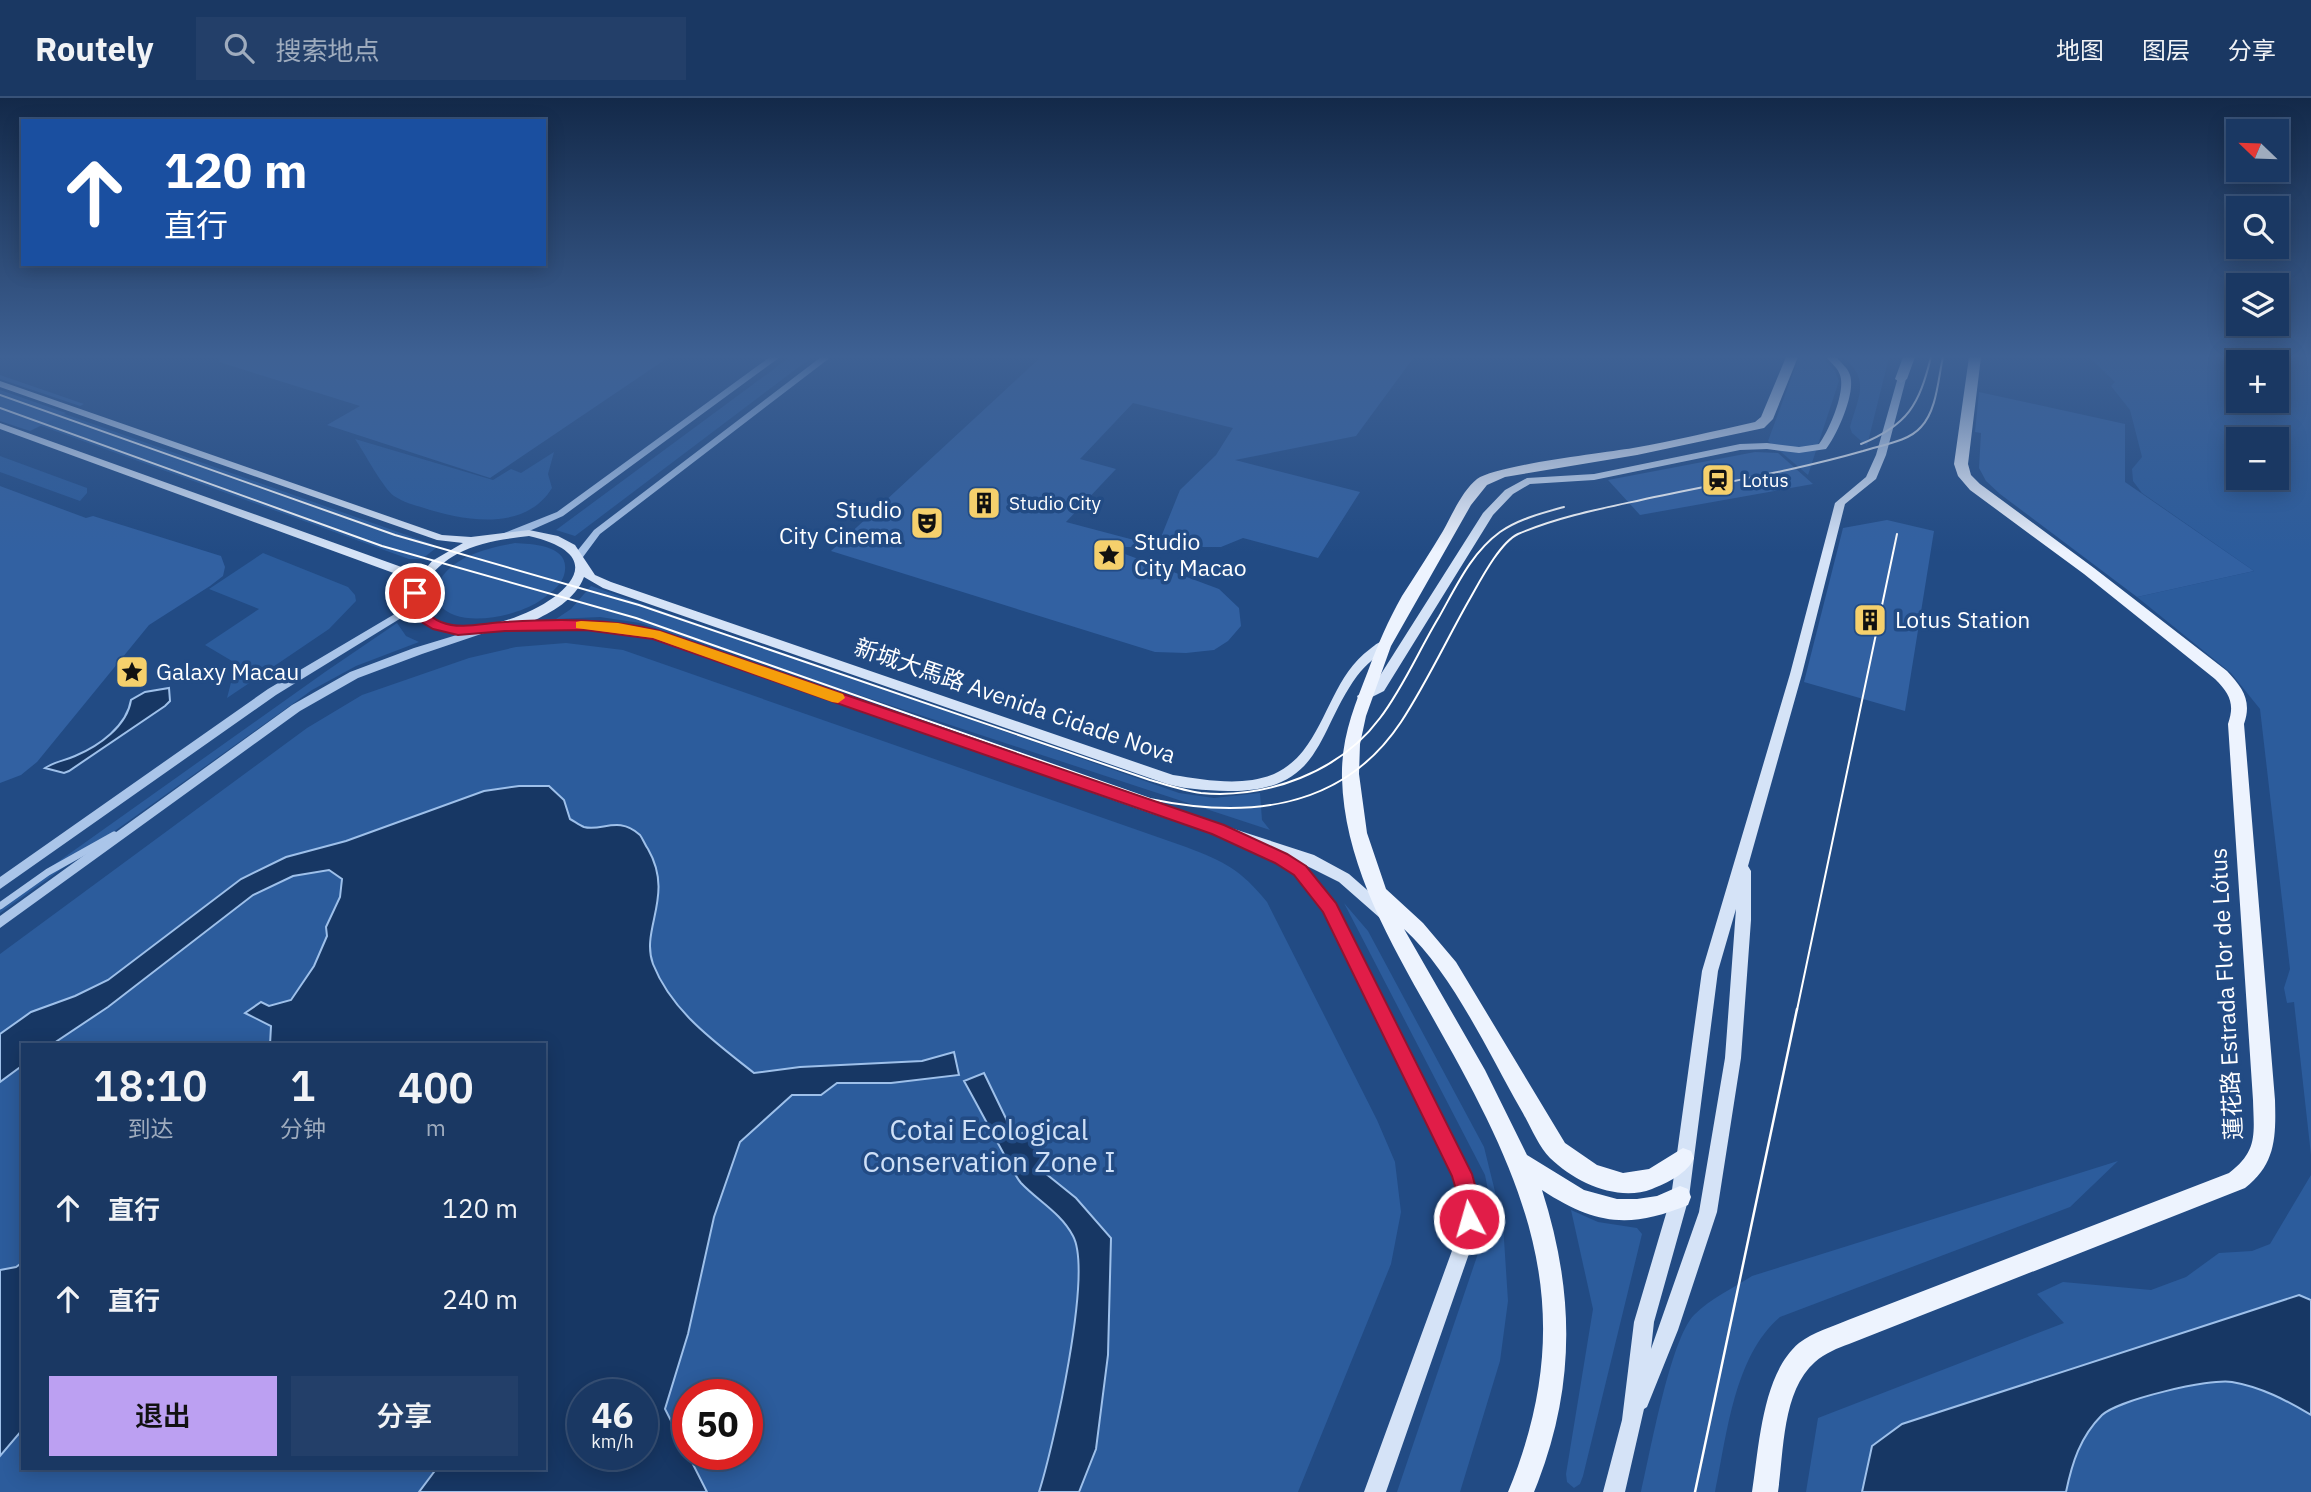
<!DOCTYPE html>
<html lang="zh">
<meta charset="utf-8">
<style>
:root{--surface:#1a3863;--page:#233f69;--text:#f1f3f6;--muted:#9facbe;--line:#385278;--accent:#bca0f2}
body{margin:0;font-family:"IBM Plex Sans","Noto Sans SC",sans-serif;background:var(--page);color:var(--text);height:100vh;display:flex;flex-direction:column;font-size:26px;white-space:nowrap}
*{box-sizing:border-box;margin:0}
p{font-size:23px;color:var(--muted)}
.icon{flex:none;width:38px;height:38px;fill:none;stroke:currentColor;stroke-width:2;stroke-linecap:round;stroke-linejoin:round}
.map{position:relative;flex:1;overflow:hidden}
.sheet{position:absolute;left:21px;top:945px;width:525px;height:427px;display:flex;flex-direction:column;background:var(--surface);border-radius:0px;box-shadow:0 4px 18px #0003,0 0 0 2px var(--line)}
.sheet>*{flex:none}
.banner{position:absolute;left:21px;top:21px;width:525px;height:147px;border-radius:0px;box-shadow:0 4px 18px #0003,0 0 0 2px var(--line);background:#1a4fa0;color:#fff;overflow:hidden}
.needle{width:46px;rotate:293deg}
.tools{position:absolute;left:2226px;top:21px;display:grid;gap:14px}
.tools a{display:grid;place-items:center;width:63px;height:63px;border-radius:0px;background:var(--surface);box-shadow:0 4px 18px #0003,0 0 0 2px var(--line);font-size:35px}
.speed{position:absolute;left:567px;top:1281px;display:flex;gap:14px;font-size:35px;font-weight:700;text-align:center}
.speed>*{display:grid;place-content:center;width:91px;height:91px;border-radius:50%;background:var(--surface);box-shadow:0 4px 18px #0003,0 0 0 2px var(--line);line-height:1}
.speed small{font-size:18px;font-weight:400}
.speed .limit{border:10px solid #d22;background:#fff;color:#111}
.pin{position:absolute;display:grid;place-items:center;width:60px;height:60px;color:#fff;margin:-30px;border:4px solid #fff;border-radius:50%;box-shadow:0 2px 7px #0007}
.me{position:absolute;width:77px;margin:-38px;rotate:354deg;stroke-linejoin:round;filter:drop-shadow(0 0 5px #0008)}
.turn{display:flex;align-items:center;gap:24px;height:147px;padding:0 28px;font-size:32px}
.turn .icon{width:91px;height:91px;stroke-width:2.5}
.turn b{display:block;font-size:49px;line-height:60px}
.eta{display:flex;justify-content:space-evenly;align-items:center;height:119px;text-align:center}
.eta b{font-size:42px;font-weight:600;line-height:49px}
.primary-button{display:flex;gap:14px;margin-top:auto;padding:14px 28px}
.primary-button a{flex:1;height:80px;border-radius:0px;background:var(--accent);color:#111;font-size:28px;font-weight:600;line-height:80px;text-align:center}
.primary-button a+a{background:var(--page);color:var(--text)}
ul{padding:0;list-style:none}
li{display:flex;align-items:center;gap:21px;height:91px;padding:0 28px}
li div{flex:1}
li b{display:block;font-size:26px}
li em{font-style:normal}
header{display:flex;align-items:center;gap:42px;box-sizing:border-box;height:98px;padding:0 35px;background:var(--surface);border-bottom:2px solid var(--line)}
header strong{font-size:33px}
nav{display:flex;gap:38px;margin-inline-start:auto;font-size:24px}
.search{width:490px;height:63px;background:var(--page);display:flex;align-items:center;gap:18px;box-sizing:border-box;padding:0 24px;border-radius:0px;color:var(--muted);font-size:26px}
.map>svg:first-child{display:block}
.green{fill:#2c5c9c;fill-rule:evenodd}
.water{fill:#173764;stroke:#9ec0ea;stroke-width:2;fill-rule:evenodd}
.building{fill:#3261a2}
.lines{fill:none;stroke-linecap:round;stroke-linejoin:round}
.minor{stroke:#aac5e9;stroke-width:7}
.tertiary{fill:#aac5e9;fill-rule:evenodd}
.secondary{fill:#d5e3f7;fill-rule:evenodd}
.primary{fill:#edf3fe;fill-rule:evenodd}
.tram-far1{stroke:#fff;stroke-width:2}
.tram{stroke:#fff;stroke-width:2.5}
.route{fill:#e11d48;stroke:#92132f;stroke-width:2}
.slow{fill:#f59e0b}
.labels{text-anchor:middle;stroke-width:7;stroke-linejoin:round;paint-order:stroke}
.far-poi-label{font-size:19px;fill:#fff;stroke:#224b84;text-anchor:start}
.poi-label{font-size:23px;fill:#fff;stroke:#224b84;text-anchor:start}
.street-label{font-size:23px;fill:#fff;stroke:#224b84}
.near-park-label{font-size:28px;fill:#cfe0f7;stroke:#224b84}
</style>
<header>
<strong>Routely</strong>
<div class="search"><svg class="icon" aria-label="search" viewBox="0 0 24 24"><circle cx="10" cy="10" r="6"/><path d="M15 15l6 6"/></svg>搜索地点</div>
<nav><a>地图</a><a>图层</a><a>分享</a></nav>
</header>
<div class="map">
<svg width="2311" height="1394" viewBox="0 0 2311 1394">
<rect width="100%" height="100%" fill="#224b84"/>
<!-- green -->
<path class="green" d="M790,259H812L575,438L556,432Z
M1799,259H1822L1835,273L1839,283L1808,377L1768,343Z
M1843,259H1889L1867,348L1852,335L1850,329C1858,299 1871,282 1843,259Z
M2089,259H2311V1057L2294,904L2287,905L2284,890L2290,871L2260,611L2231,575L2137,499L2254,473L2142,395L2133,383L2132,371L2142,359L2130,312L2111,288L2115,284ZM2238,264H2277V303H2238ZM2238,341H2277V380H2238Z
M0,293L432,446L436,450L422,461H409L0,313Z
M355,341L493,382L511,371L521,375L554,354L548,376L552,390C525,434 464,423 424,410C414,407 403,404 394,398C383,390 364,354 355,341Z
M0,358L87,390V395L80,403L0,374Z
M515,445C532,446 568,447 565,472C564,486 550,496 538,504C516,518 458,532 439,506C435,500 435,492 438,486C451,458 488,450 515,445Z
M263,455L348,489L355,497L356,503L329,531L227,600L234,573L232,563L205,547L259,511L209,491Z
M591,488L1179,695L1214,700L1260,695L1262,722L1270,732L640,525L600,519L556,521L571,511Z
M397,525L406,538L419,544L356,568L312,592L0,815V805L325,574Z
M566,545L623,552L1186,749C1225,764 1240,771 1267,804L1377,1022L1395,1064L1401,1114L1391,1166L1298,1394H0V856L307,630L362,597L469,560L516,549ZM23,947H544V1370H23ZM583,1297H642V1356H583ZM688,1297H747V1356H688Z
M1344,805L1368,833L1484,1049L1503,1126L1508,1203L1500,1263L1460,1394H1397L1489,1123L1491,1107L1485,1077Z
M2118,1063L2070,1109L1780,1219C1734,1258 1727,1337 1715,1394H1641C1650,1356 1670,1242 1694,1217C1710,1201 1733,1190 1752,1178Z
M2311,1077V1394H1806L1818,1320L2064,1225L2037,1196L2063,1184L2151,1192L2186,1179L2219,1155L2252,1153L2270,1146Z
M1571,1112L1598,1124L1637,1130L1642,1136L1583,1378L1580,1386L1574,1390L1567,1384L1566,1376L1593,1211Z"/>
<!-- water -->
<path class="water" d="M169,590L170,603L165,608L69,673L64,675L45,670C56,663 64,663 75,658C99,648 127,628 131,602L145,594Z
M519,688H549L564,702L570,721C574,723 579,727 584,729C602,734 618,717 640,737C643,741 645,747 648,751C675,798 640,831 653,866C672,914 715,944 754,975L800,969L922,963L954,954L959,977L891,985H837L821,997H792L740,1044L714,1119L688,1236L665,1311L707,1394H419L437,1370H544V947H270L271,928L245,915L261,904L269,908L291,902L314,868L327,838L326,829L340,799L342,781L329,772L293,778L253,797L108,909L51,947H23V967L0,984V936L31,914L75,898L108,882L241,781L286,759L346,743L484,693ZM583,1297H642V1356H583Z
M984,975L1013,1035H1023L1046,1059L1040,1071L1076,1100L1111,1140L1108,1257L1096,1351L1079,1394H1039C1053,1350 1093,1175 1073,1138C1061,1115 1038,1103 1021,1085C1015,1078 1010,1066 1005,1058C991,1033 978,1008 964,983Z
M23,1164V1331L0,1358V1172L16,1169Z
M2299,1197L2311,1202V1317C2286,1302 2261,1289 2232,1284C2210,1280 2118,1302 2102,1317C2080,1339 2072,1365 2066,1394H1862L1872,1348L1902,1326Z"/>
<!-- building -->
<path class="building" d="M220,259H669L490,380L327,327L360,308L219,264Z
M1041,259H1414L1356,338L1235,362L1360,394L1318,460L1243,440L1221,449H1157L1180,392L1216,357L1233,330L1133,305L1080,361L1116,371L1066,424L1134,442V449H1106L1219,491L1239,510L1241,528L1228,543L1214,552L1186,555L1155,554L831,453Z
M0,277L84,306L80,308L0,281Z
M0,292L66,315L30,333L0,323Z
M1979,294L2125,326V384L2254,473L2137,499L2000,396L1986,383L1979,370L1981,335L1975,334Z
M1755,354L1778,355L1813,386L1640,417L1608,382Z
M0,388L86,420L93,418L221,458L225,469L223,478L210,488L149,527L37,664L21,677L0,685Z
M1887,422L1934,433L1905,613L1804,584L1843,430Z"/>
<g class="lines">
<!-- minor -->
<path class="minor" d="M0,808L48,774L114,737"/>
<!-- tertiary -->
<path class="tertiary" d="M770,259H780L563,418L527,434L504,440L499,437L557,414Z
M821,259H831L600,436L583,459H575L574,457L594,432Z
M415,504L419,505L420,507L419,509L276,597L0,791V779L268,591Z
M483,529L487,530L488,532L487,534L422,556L358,580L300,613L0,830V818L292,607L350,574L414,550Z"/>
<!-- secondary -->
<path class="secondary" d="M1826,259H1836C1841,265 1848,270 1850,277C1856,295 1837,337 1826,351L1799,355L1767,351L1740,352L1594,382L1530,386L1513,396L1493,417L1384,593L1368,601H1358L1357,598L1374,587L1483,415L1505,392L1527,380L1594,376L1740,346L1767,345L1799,349L1819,346C1829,333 1846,293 1840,277C1838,270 1831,265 1826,259Z
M1898,279L1906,281L1886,357L1876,381L1845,406L1802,576L1748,768L1751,773V822L1741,960L1717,1114L1678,1232L1647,1309L1644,1311L1625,1394H1603L1622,1322L1634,1224L1671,1099L1702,873L1790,576L1835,405L1866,379L1876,357ZM1736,811L1725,960L1699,1114L1651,1251L1654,1224L1689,1099L1718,873Z
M0,283L442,437L471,439L529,432L558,438L575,447L595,477L611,484L1173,677C1205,682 1243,689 1274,676C1285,671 1295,663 1303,653C1329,620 1335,577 1370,551C1377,546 1380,542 1388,543L1390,546L1388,549C1377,558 1366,566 1357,578C1317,633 1323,690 1237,693C1214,693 1189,692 1167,686L603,490L584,479C575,502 552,514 531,524L586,523L659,533L1160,707L1314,757L1349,776L1390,812L1393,816L1390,820L1385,822L1380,820L1339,784L1293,761L1305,769L1335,806L1468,1070L1479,1105L1471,1150L1386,1394H1364L1453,1150L1461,1105L1453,1077L1324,814L1295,777L1263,757L1262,751L1150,715L653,540C631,537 607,532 584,531C558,530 529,529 503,532C478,535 448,541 425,526C406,515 412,492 399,477L0,331V325L407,471L416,482L432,463L463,445L437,442L0,289ZM529,438C636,463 531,525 477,528C412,532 404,486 457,456C479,444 504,441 529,438Z"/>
<!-- primary -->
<path class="primary" d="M1786,259H1798L1773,321L1764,330L1637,357L1505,379L1487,387L1471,407L1391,548L1366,618L1360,646L1359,676L1367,735L1386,791L1423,825L1456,864L1565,1045L1597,1067L1623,1075L1649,1071L1683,1050L1691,1053L1694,1060C1688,1075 1667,1085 1652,1091C1618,1104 1576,1085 1550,1060C1538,1048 1529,1025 1520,1010C1488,954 1452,875 1404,831L1485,972L1527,1057L1584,1092L1617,1101H1637L1657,1098L1680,1088L1688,1091L1691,1099L1688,1107C1630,1131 1595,1127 1542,1092C1574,1192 1576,1285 1538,1384L1534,1394H1508C1589,1198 1517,1068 1421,899C1383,831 1344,759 1342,680C1341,640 1354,609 1368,573C1378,546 1388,523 1402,498C1416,476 1430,455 1443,433C1452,417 1462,393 1477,381C1496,367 1603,355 1633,350C1674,343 1714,333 1755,324L1761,319Z
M1903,259H1915L1907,281L1901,285L1895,281Z
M1969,259H1981L1968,366L1971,377L1980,386L2094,470L2227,573C2243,590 2252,603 2244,626L2275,1002C2276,1039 2276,1066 2245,1090L1849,1246C1838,1250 1825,1255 1815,1264C1782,1293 1784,1353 1778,1394H1752C1759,1350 1762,1276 1799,1245C1813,1234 1832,1229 1848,1222L2229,1075C2258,1053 2254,1036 2253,1002L2228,626C2235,606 2230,596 2215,581L2084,476L1970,392L1958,378L1954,366Z"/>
<!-- tram-far1 -->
<path class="tram-far1" d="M0,297L395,437L639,507L1150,682C1167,687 1184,693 1201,695C1267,701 1340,674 1380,620C1403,590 1419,552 1439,519C1456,489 1471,455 1500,434C1519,421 1542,415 1564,409
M0,310L382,448L636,520L1150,701C1246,721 1342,713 1401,624C1426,586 1446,543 1468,504C1479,485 1499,445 1518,436C1558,419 1599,411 1641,402C1714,386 1790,374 1863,353C1881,347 1908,344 1921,329C1937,312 1938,281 1943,259
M1861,346C1908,327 1919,307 1931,259
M1797,912L1897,436"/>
<!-- tram -->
<path class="tram" d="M1695,1394L1797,911"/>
</g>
<!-- sky -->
<linearGradient id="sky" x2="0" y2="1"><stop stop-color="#132949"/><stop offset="0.57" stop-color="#3e6194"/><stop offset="1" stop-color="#3e6194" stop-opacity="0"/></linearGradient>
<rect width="2311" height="454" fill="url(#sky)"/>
<!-- route -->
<path class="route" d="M415,491L421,495C422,510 427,518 441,524C460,532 484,525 505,524C555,521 611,520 660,533L1224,727L1287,756L1306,768L1336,805L1472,1076L1480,1105L1477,1128L1469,1131L1462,1128L1459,1121L1460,1105L1452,1078L1323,814L1294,777L1275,765L1212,736L653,541L586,532L505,533L458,537L433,531L418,522L408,507V495Z"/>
<!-- slow -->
<path class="slow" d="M581,523L618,525L660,533L843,596L845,600L838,605L832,604L653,540L576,530V524Z"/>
<!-- icons -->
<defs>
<symbol id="station-square" viewBox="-11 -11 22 22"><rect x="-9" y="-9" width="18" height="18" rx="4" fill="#f5d06c" stroke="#224b84"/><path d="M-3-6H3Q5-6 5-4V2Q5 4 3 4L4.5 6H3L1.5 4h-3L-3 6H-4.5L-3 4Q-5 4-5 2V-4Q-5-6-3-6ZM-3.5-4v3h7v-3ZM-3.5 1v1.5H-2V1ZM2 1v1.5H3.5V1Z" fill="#111"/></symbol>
<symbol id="building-square" viewBox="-11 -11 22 22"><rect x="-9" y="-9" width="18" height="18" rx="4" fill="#f5d06c" stroke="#224b84"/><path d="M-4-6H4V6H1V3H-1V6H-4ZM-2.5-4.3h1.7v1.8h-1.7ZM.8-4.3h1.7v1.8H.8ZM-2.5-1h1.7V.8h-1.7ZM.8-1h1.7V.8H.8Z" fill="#111"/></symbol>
<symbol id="theatre-square" viewBox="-11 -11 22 22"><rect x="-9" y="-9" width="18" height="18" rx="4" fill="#f5d06c" stroke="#224b84"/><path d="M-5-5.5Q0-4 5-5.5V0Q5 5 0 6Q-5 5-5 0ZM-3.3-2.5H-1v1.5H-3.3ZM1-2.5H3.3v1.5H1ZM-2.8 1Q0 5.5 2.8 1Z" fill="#111"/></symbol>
<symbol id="sight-square" viewBox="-11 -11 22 22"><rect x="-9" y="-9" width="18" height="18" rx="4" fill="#f5d06c" stroke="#224b84"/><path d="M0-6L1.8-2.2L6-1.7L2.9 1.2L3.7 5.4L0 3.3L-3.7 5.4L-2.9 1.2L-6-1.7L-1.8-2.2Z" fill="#111"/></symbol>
</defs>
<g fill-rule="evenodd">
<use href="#station-square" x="1699" y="363" width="38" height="38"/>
<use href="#building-square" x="965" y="386" width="38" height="38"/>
<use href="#theatre-square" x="908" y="406" width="38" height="38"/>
<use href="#sight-square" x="1090" y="438" width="38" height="38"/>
<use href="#building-square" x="1851" y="503" width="38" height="38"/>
<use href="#sight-square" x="113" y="555" width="38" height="38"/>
</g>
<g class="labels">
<!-- far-poi labels -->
<g class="far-poi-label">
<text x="1742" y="389">Lotus</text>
<text x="1009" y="412">Studio City</text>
</g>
<!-- poi labels -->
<g class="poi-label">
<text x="902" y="420" text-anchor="end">Studio<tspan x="902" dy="26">City Cinema</tspan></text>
<text x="1134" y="452">Studio<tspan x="1134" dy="26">City Macao</tspan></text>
<text x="1895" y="530">Lotus Station</text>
<text x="156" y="582">Galaxy Macau</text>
</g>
<!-- street labels -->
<g class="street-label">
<text transform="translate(1015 603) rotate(19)" y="8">新城大馬路 Avenida Cidade Nova</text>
<text transform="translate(2226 896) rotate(-93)" y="8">蓮花路 Estrada Flor de Lótus</text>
</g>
<!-- near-park labels -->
<g class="near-park-label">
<text x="989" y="1042">Cotai Ecological<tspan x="989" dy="32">Conservation Zone I</tspan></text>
</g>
</g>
</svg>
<div class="tools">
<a><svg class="needle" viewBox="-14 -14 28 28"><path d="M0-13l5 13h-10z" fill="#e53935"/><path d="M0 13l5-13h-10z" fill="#9facbe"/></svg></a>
<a><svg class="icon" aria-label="search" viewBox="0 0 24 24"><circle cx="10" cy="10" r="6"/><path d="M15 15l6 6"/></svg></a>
<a><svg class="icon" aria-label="layers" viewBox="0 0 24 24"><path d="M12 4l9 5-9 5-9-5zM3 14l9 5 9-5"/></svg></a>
<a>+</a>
<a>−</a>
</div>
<div class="speed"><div>46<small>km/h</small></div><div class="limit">50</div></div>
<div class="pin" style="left:415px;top:495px;background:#d93025"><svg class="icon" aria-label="arrive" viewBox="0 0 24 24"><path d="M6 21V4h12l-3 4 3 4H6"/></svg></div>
<svg class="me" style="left:1469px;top:1121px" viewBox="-20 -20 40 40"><circle r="17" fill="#e11d48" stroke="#fff" stroke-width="3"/><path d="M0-11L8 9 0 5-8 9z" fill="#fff"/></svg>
<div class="banner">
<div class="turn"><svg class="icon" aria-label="ahead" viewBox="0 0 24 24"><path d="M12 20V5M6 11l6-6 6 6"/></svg><div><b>120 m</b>直行</div></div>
</div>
<section class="sheet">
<div class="eta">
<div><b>18:10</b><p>到达</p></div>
<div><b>1</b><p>分钟</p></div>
<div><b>400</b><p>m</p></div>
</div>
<ul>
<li><svg class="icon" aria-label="ahead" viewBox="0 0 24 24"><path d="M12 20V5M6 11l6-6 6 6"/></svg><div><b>直行</b></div><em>120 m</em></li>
<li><svg class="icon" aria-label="ahead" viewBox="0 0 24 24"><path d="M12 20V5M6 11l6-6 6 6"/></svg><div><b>直行</b></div><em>240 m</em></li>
</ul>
<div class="primary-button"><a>退出</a><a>分享</a></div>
</section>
</div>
